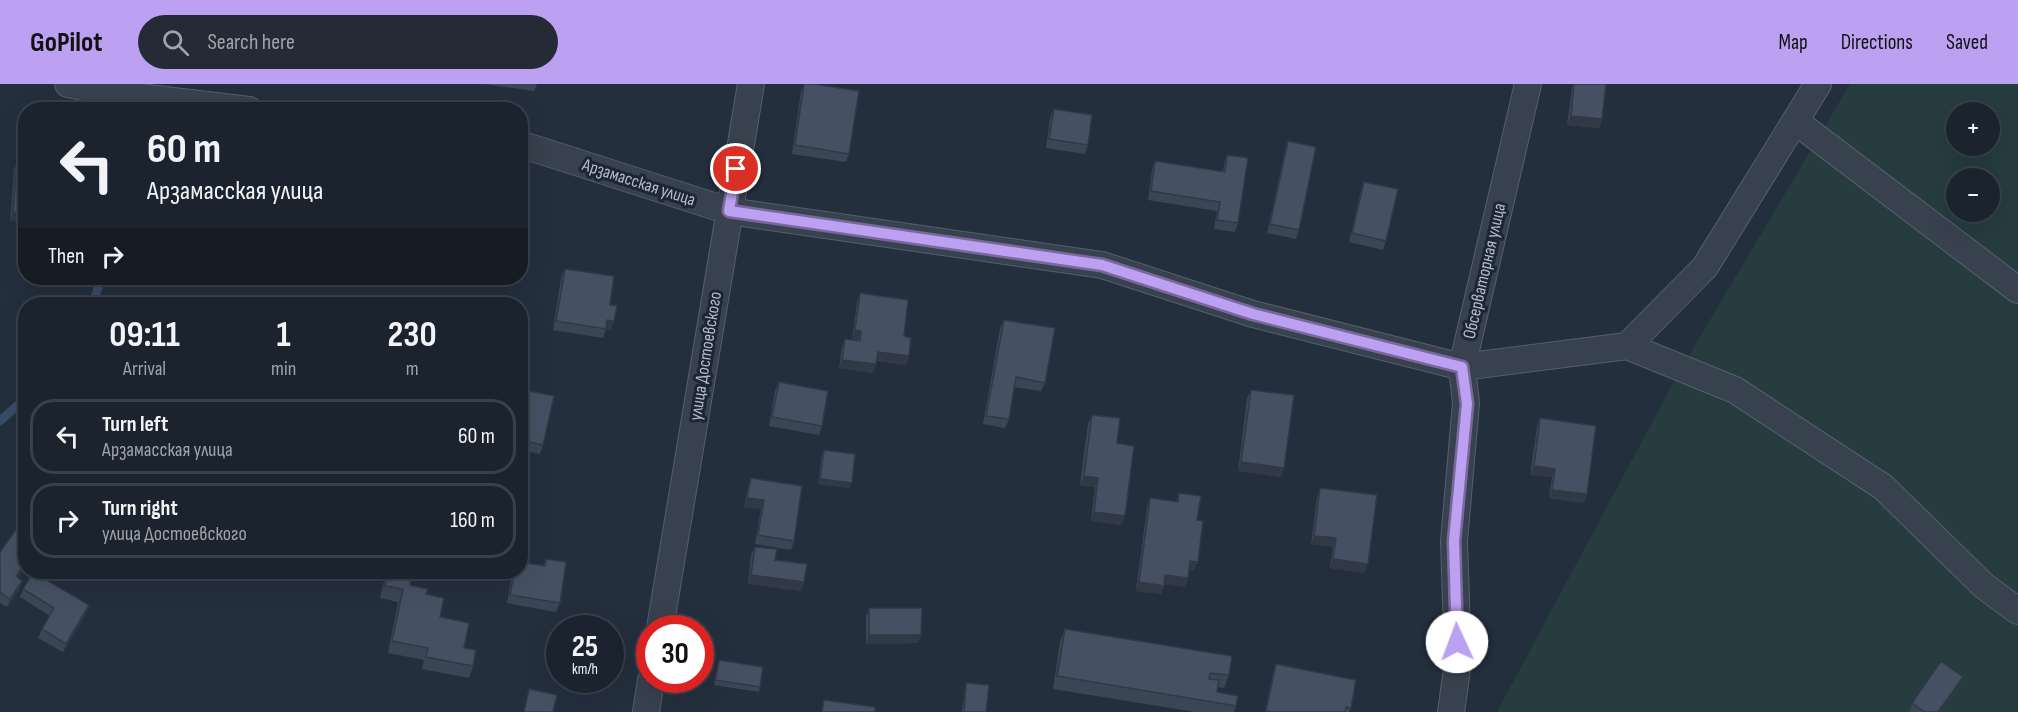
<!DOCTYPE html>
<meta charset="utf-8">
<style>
:root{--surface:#1b232e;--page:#242b36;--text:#f1f3f6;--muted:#a0a4aa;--line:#39404a;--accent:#bca0f2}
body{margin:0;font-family:"Sofia Sans Condensed",sans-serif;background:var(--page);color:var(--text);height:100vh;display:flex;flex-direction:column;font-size:22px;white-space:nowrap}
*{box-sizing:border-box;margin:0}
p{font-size:20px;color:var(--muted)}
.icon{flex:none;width:33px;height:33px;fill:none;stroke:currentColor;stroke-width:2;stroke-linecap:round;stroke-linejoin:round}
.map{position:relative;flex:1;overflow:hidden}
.panel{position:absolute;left:18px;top:213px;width:510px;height:282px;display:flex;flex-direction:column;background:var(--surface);border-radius:24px;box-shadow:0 6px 24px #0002,0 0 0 2px var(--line)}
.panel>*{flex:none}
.hud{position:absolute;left:18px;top:18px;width:510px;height:183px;border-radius:24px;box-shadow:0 6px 24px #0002,0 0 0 2px var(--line);background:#1b232e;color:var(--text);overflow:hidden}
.fabs{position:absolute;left:1946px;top:18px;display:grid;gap:12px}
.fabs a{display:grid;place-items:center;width:54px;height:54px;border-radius:50%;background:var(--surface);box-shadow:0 6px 24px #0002,0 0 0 2px var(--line);font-size:30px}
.speed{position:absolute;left:546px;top:531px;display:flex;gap:12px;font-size:30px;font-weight:700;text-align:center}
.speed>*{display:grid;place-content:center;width:78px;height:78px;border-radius:50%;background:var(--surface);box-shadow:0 6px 24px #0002,0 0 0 2px var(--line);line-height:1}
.speed small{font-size:15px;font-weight:400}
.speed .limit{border:9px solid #d22;background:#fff;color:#111}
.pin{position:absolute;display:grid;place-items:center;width:51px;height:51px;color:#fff;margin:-26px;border:3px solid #fff;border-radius:50%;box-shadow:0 2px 6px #0007}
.me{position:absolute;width:66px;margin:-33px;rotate:358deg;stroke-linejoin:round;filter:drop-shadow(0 0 4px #0008)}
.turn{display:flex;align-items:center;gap:21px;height:126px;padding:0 30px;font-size:27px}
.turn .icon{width:78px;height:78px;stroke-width:2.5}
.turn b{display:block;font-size:42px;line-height:51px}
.then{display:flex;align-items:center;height:57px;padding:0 30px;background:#0003;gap:12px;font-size:22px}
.eta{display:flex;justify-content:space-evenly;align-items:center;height:102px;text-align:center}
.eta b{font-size:36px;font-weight:700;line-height:42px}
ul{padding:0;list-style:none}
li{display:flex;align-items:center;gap:18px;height:75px;margin:0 12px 9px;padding:0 18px;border:3px solid var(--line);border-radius:24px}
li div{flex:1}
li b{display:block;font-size:22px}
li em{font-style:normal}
header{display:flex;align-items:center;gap:36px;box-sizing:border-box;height:84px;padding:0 30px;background:var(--accent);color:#111}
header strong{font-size:28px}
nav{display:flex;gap:33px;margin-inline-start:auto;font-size:21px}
.search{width:420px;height:54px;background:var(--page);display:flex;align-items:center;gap:15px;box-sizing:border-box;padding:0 21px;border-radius:33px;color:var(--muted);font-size:22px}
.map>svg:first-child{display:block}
.green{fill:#263c3f;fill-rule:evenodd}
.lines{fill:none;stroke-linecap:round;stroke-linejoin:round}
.stream{stroke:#394c67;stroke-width:9}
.minor-casing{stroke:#565f6c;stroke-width:28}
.minor{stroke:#38414e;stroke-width:26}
.wall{fill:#3b4654}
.shaded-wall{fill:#303945}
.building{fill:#455162;stroke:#303945;stroke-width:1.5}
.route-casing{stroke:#7a689d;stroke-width:15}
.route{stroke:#bca0f2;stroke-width:10}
.labels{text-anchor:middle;stroke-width:6;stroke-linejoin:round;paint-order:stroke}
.street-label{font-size:18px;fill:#b4bcc9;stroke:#1d2633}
</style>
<header>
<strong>GoPilot</strong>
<div class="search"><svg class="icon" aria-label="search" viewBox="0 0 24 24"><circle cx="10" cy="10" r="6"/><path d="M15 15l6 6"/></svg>Search here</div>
<nav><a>Map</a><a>Directions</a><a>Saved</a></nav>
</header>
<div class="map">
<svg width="2018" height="628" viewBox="0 0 2018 628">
<rect width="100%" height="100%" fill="#242f3e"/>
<!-- green -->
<path class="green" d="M1850,0H2018V628H1497L1678,290ZM1956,28H1989V62H1956ZM1956,94H1989V128H1956Z"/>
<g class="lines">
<!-- stream -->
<path class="stream" d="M93,220L101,194
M0,337L26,314"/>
<defs>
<path id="minor" d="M68,0L124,11L249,26
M1795,37L2018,206
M520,60L729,127L1102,181L1253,230L1462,283L1627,262L1705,183L1818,0
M1627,262L1735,306L1883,403L1984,502L2018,527
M660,544L751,0
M646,628L651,596
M1451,628L1458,578L1454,457L1466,319L1462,283L1528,0"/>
</defs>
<!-- minor casing -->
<use href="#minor" class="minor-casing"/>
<!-- minor -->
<use href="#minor" class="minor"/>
</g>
<!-- wall -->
<path class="wall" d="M484,0H537L534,7Z
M804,0L849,70L846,78L792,70L801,7Z
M1573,0H1606L1602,35L1599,44L1567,41L1572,4Z
M1054,25L1088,61L1085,70L1046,64L1050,34Z
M1288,57L1299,146L1296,155L1267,149L1285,66Z
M1227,71L1238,139L1235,148L1214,145L1217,127L1148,116L1152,86L1155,77L1223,88L1224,80Z
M17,78H26V138L10,137L14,86Z
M1364,98L1386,157L1383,166L1349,158L1361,106Z
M565,185L610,221L611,246L606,245L603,254L553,246L561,194Z
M860,209L904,252L909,272L906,281L877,277L873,289L839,284L842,264L845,255L858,256L852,255L857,218Z
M1004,236L1045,299L1041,307L1015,303L1009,335L1005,344L983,340L1000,244Z
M779,298L822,342L819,351L769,342L775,307Z
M520,305L543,361L540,370L522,366L524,355L520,354Z
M1251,306L1281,393L1238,387L1247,314Z
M1092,331L1117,359L1122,441L1091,437L1095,403L1080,401L1088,340Z
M1540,334L1584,419L1549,414L1552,393L1530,391L1537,343Z
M824,366L850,404L818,400L822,370Z
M751,394L794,457L791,466L755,460L761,425L744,423L748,403Z
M1320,404L1364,489L1330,484L1333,463L1311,460L1317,413Z
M1179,409L1197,436L1194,487L1189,486L1188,494L1185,503L1165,500L1161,510L1136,507L1147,423L1150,414L1176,418Z
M755,463L775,476L804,498L801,507L748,500L751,471Z
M0,468L18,494L22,497L19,506L7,523L0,519Z
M546,475L560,519L556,528L507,519L512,488H520L543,482Z
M386,488H413L410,501L426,510L440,533L464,564L473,582L469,594L422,585L424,576L388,569L398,518L380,514Z
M23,505L86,530L63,568L38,554L42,545L50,532L20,513Z
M869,524L918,559L866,560V533Z
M1065,545L1229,591L1224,604L1218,603L1217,608L1236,622L1234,628H1195L1053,605L1060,557Z
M719,576L760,603L759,608L714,601Z
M1276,580L1351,624L1349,628H1265L1273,589Z
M1963,593L1960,602L1941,628H1909L1912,619Z
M966,599L986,628H962L965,603Z"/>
<!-- shaded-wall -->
<path class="shaded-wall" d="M1571,32L1602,35L1599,44L1567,41Z
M13,128L26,129V138L10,137Z
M607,236L614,237L611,246L604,245Z
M855,246L861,247L858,256L852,255Z
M878,268L909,272L906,281L875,276Z
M842,276L876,280L873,289L839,284Z
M1241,378L1284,384L1281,393L1238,387Z
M1534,382L1555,385L1552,393L1530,391Z
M1084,392L1098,394L1095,403L1080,401Z
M820,395L852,399L850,404L818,400Z
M1552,406L1587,410L1584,419L1549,414Z
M747,414L764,416L761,425L744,423Z
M1094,428L1125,432L1122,441L1091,437Z
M1314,452L1336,454L1333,463L1311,460Z
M1333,475L1368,480L1364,489L1330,484Z
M1190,477L1198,478L1194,487L1187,486Z
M26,478V483L13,501L16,492Z
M214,488H250L249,489L212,494Z
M751,491L804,498L801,507L748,500Z
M1165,491L1188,494L1185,503L1162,500Z
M22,497L19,506L7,523L10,515Z
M1139,498L1164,502L1161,510L1136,507Z
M89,521L86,530L63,568L66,560Z
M869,551H921L918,559L866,560Z
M1963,593L1960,602L1941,628H1938Z"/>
<!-- building -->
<path class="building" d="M804,0H814L859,7L849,70L795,61Z
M1574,0H1606L1602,35L1571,32Z
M1054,25L1092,31L1088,61L1049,55Z
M1288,57L1316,63L1299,146L1270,140Z
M1227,71L1248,74L1238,139L1217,136L1220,118L1151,107L1155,77L1225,88Z
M17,78H26V129L13,128Z
M1364,98L1398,105L1386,157L1352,149Z
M565,185L614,192L610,221L617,222L614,237L607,236L606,245L556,237Z
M860,209L908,216L904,252L911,254L909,272L878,268L876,280L842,276L845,255L860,257L861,247L855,246Z
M1004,236L1055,244L1045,299L1016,293L1009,335L986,332Z
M779,298L828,307L822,342L772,333Z
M520,305L554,312L543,361L525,357L528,346L520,345Z
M1251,306L1294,311L1284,384L1241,378Z
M1092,331L1120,334L1117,359L1134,362L1125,432L1094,428L1098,394L1084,392Z
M1540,334L1596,342L1587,410L1552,406L1555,385L1534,382Z
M824,366L855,370L852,399L820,395Z
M751,394L802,402L794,457L758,451L764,416L747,414Z
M1320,404L1377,411L1368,480L1333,475L1336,454L1314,452Z
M1179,409L1201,412L1197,436L1203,437L1198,478L1190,477L1188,494L1165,491L1164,502L1139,498L1150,414L1178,418Z
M19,441L26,446V478L16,492L22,497L10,515L0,508V468Z
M755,463L777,465L775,476L807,480L804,498L751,491Z
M546,475L566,478L560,519L510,511L514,488H520V478L545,482Z
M33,488L89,521L66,560L42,545L54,524L23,505Z
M388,488H413L410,501L428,505L426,510L444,514L440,533L469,539L464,564L476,566L473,582L426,573L428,564L392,557L403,505L385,502Z
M869,524H922L921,551H869Z
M1065,545L1232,572L1229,591L1210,589L1209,595L1219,596L1217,608L1238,612L1236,622L1057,592Z
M719,576L763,583L760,603L715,596Z
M1941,577L1963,593L1938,628H1925L1912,619Z
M1276,580L1356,596L1351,624L1346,623L1345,628H1273L1266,627Z
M966,599L989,601L986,628H964Z
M529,605L557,611L553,628H524Z
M824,616L875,623V628H822Z"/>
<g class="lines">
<defs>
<path id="route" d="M736,85L729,127L1102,181L1253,230L1462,283L1467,320L1454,457L1457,558"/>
</defs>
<!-- route casing -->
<use href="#route" class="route-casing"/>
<!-- route -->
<use href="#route" class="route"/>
</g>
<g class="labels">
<!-- street labels -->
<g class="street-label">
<text transform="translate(639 98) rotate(18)" y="6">Арзамасская улица</text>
<text transform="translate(1484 187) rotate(-77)" y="6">Обсерваторная улица</text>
<text transform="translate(705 272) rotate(-81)" y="6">улица Достоевского</text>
</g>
</g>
</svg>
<div class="fabs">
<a>+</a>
<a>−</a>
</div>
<div class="speed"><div>25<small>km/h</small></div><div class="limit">30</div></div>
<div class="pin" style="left:736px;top:85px;background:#d93025"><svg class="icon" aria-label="arrive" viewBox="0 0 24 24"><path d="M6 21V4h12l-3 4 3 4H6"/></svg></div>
<svg class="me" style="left:1457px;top:558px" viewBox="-20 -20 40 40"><circle r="19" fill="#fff"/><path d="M0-13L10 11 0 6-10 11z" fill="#bca0f2"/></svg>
<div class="hud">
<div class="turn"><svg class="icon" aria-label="left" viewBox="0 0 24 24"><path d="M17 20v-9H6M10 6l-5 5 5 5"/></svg><div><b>60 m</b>Арзамасская улица</div></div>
<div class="then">Then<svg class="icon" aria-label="right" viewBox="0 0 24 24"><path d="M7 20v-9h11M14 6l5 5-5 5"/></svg></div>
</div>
<section class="panel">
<div class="eta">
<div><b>09:11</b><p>Arrival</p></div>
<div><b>1</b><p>min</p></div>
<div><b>230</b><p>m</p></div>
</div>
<ul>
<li><svg class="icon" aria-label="left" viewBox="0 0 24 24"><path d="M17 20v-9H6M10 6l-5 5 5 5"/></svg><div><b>Turn left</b><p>Арзамасская улица</p></div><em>60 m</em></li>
<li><svg class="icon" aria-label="right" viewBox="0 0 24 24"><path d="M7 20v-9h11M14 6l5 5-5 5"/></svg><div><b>Turn right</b><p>улица Достоевского</p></div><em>160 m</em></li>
</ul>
</section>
</div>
